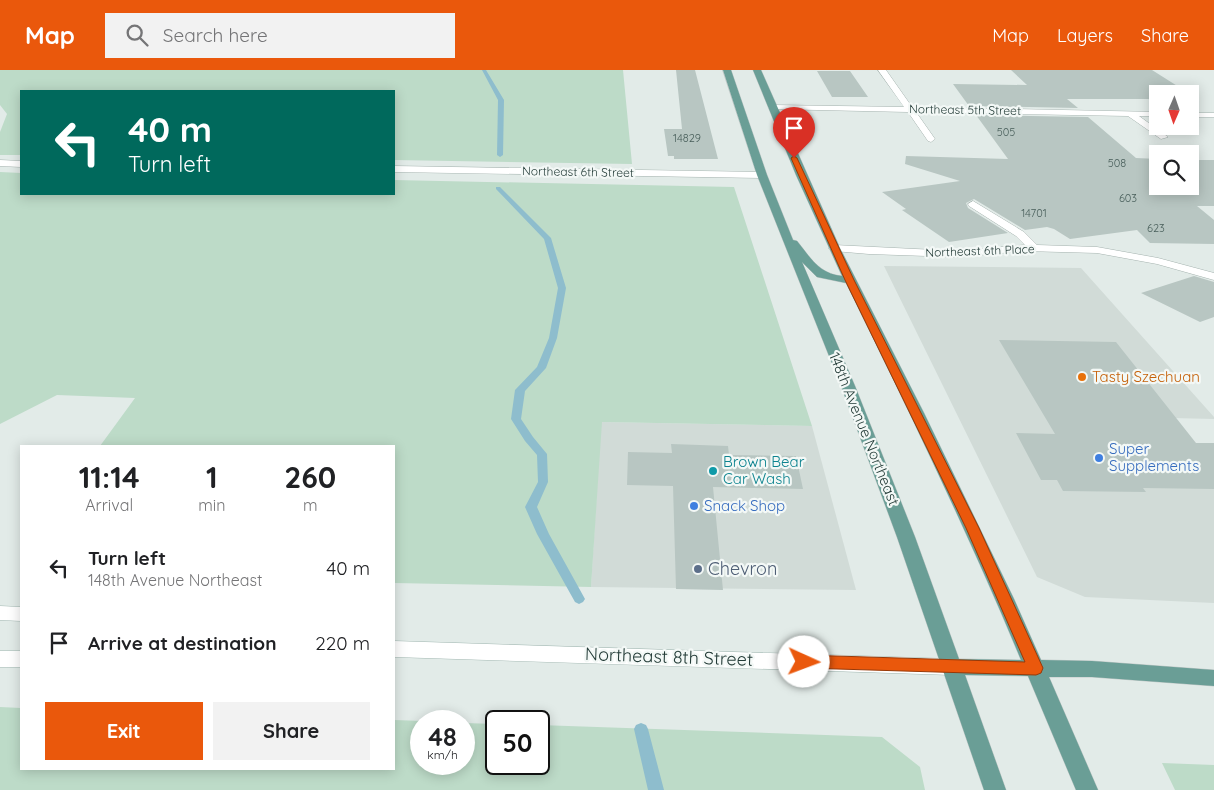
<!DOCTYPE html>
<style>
:root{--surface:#fff;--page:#f2f2f2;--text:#202124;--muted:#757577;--accent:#ea580c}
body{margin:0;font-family:Quicksand,sans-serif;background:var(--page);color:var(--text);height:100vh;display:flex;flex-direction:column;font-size:19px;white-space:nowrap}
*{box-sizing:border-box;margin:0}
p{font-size:16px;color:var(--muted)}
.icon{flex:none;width:28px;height:28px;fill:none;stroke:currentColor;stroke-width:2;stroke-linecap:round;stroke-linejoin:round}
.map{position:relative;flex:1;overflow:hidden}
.panel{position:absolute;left:20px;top:375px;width:375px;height:325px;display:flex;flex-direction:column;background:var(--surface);border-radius:0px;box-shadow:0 2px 12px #0003}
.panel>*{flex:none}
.hud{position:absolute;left:20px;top:20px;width:375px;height:105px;border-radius:0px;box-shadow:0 2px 12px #0003;background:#00695c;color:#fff;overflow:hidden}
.needle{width:32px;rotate:182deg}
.tools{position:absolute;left:1149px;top:15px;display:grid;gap:10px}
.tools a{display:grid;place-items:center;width:50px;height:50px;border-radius:0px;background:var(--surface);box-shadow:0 2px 12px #0003;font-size:25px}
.speed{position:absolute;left:410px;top:640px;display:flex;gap:10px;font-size:25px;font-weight:700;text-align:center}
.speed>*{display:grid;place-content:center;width:65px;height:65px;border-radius:50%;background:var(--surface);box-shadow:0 2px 12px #0003;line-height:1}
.speed small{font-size:12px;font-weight:400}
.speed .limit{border:2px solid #111;border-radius:8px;background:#fff;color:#111}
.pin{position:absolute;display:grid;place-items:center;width:42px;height:42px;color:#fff;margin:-51px -21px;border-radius:50% 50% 50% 0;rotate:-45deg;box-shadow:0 0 5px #0007}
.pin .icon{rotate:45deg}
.me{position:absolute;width:55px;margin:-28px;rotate:92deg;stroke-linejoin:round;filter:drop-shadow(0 0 4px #0008)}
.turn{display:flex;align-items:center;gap:18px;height:105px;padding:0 25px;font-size:22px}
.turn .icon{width:65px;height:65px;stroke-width:2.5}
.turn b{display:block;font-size:35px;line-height:42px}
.eta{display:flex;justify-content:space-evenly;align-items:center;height:85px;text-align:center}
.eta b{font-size:30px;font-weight:700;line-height:35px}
.action{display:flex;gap:10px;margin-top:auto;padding:10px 25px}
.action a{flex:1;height:58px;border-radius:0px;background:var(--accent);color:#fff;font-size:20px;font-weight:700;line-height:58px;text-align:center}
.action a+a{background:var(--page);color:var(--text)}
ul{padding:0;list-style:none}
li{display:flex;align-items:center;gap:15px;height:75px;padding:0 25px}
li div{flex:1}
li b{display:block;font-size:19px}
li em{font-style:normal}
header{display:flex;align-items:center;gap:30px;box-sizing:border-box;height:70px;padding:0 25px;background:var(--accent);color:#fff}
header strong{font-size:24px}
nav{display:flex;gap:28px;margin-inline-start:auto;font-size:18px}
.search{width:350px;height:45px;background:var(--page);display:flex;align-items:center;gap:12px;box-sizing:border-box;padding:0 18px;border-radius:0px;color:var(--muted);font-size:19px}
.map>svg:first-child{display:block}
.built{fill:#d1dbd7}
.green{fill:#bddbc8}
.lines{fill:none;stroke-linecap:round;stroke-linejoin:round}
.stream{fill:#8ebdcd;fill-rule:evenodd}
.building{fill:#b8c6c2}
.minor-casing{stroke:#a5b3af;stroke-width:1}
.secondary-casing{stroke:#a1b7b1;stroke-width:1}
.primary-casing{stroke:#c1c8c7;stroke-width:1}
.minor{fill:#fff;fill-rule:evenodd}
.secondary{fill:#fff;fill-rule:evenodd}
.primary{fill:#6a9e96;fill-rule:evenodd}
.route{fill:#ea580c;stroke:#983908}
.food-dot{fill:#e8710a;stroke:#f3f8f6;stroke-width:2}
.shop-dot{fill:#3f7fe0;stroke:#f3f8f6;stroke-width:2}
.culture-dot{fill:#0f9aa8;stroke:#f3f8f6;stroke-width:2}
.service-dot{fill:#5c6f8a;stroke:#f3f8f6;stroke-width:2}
.labels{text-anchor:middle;stroke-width:4.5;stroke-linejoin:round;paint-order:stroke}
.far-number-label{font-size:11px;fill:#485e5a}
.far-street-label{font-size:12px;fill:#233b37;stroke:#f3f8f6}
.food-label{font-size:15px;fill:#c56008;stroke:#f3f8f6;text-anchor:start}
.street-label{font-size:15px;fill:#233b37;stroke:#f3f8f6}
.shop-label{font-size:15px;fill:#366cbe;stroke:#f3f8f6;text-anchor:start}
.culture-label{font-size:15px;fill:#0d838f;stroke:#f3f8f6;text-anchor:start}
.near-service-label{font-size:18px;fill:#4e5e75;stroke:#f3f8f6;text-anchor:start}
.near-street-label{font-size:18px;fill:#233b37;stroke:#f3f8f6}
</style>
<header>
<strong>Map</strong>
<div class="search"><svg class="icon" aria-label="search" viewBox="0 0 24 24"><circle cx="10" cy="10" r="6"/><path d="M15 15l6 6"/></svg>Search here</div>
<nav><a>Map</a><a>Layers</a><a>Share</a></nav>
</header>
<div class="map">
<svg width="1214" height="720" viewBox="0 0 1214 720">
<rect width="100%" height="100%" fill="#e2ebe8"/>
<!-- built -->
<path class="built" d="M884,196L1081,198L1214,347V349L1172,348L1214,400V533L1085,527L1037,507Z
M601,352L812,356L856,520L591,517Z"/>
<!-- green -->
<path class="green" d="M0,0H623L632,94L394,90V21H21V85H0V62L7,44L0,35Z
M0,102L21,103V124H394V110L734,117L812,356L602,352L591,517L394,513V376H100L135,328L57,325L0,354Z
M0,637L21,638V699H394V650L423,651H421V694H464V653L496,654V694H539V655L882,667L920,697L925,720H0Z
M1162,693L1214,695V720H1175Z"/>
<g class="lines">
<!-- stream -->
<path class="stream" d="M482,0H486L504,30L503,85L500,87L497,85L498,30Z
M496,117H500L551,168L566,218L557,268L546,298L525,321L521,349L533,367L547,384L548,412L537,437L549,464L585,529L583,532L579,534L575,532L537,464L525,437L538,412L537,385L525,371L511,349L515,320L537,297L549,268L558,218L544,169L496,119Z
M641,653L646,655L648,659L664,720H648L634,659L636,655Z"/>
</g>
<!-- building -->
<path class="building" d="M676,0H695L718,89H674V86H668L664,59H682Z
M1011,0H1152L1190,24H1158V31L1148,29H1067L1078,38L969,36L953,14L1027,15Z
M817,1H850L868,27H832Z
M976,45L1088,47L1136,88L1158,89V116H1190V90H1214V136H1197L1214,150V174L1150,173L1137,160L1070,169L1054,159L1047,157L1025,160L974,129L966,133L968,138L1008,163L949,172L902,140L906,139L882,122L960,111L905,94L906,86L1008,89Z
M1194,206L1214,212V247L1200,252L1141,223Z
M999,270L1116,272L1196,373H1214V419L1143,418L1146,422L1063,421L1057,410H1041L1016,363L1055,364Z
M671,374L728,376L729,385L796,386L803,419L713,417L723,520L676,519L673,416L627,415L628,382L672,383Z"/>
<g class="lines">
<defs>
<path id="minor" d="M878,0H886L912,37L1158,42V46H1139L1168,67L1161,69L1128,46L916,42L935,69L931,72L928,71L908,42L772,39L768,37L772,35L904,37Z
M1190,43H1214V47H1190Z
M0,90L21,91V97L0,96Z
M394,96L762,102L767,105L762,108L394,102Z
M973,131L1024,162L1037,175L1097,177L1158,188L1214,203V210L1157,194L1097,183L1025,181L956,187L869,184L834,181L828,178L834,175L956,181L1025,175L1016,166L969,136L968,134Z"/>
<path id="secondary" d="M0,536L21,537V551L0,550Z
M394,571L952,589L959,591L962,597L959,603L952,605L394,587Z
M0,581H21V597H0Z"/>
<path id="primary" d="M723,0H731L767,105L793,170L797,171C810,187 819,204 842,206L796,105L753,0H761L840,178L924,343L1014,529L1041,590L1092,591L1214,600V616L1092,607H1049L1098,720H1076L1028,606L965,605L1006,720H984L897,467L841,316L757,105ZM802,192L817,207L846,213C907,337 968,462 1021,590L959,589L915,467L855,316Z"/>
</defs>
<!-- minor casing -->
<use href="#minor" class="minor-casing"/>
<!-- secondary casing -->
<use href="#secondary" class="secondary-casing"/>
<!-- primary casing -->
<use href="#primary" class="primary-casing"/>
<!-- minor -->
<use href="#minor" class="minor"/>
<!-- secondary -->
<use href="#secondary" class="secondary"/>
<!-- primary -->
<use href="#primary" class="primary"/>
</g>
<!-- route -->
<path class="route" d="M794,86L797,88L854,210L979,458L1043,598L1041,603L1036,605L804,598L799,596L797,592L799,587L804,585L1025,592L966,458L845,210L791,88Z"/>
<!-- markers -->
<circle class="food-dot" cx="1082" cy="307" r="5"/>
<g class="shop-dot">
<circle cx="1099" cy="388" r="5"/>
<circle cx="694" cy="436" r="5"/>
</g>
<circle class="culture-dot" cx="713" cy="401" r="5"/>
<circle class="service-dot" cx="698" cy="499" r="5"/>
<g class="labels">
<!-- far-number labels -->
<g class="far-number-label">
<text x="1006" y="66">505</text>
<text x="687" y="72">14829</text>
<text x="1117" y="97">508</text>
<text x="1128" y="132">603</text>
<text x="1034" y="147">14701</text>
<text x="1156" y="162">623</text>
</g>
<!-- far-street labels -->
<g class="far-street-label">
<text transform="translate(965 40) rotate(1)" y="4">Northeast 5th Street</text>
<text transform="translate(578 102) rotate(1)" y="4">Northeast 6th Street</text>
<text transform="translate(980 181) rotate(-2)" y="4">Northeast 6th Place</text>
</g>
<!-- food labels -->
<g class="food-label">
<text x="1092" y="312">Tasty Szechuan</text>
</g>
<!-- street labels -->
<g class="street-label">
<text transform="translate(864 359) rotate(68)" y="5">148th Avenue Northeast</text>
</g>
<!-- shop labels -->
<g class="shop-label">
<text x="1109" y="384">Super<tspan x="1109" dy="17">Supplements</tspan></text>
<text x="704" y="441">Snack Shop</text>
</g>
<!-- culture labels -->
<g class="culture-label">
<text x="723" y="397">Brown Bear<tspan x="723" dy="17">Car Wash</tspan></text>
</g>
<!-- near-service labels -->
<g class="near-service-label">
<text x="708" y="505">Chevron</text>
</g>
<!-- near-street labels -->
<g class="near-street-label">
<text transform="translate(669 587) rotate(2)" y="6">Northeast 8th Street</text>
</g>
</g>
</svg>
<div class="tools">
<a><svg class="needle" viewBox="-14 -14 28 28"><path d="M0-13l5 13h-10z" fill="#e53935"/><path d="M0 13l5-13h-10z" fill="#757577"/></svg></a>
<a><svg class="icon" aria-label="search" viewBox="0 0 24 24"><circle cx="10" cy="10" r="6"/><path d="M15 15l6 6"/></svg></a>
</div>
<div class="speed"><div>48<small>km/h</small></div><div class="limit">50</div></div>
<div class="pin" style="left:794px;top:88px;background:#d93025"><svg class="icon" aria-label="arrive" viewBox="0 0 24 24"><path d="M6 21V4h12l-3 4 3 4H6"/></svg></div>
<svg class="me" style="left:804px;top:592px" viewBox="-20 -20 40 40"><circle r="19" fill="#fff"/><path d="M0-13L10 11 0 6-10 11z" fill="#ea580c"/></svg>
<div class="hud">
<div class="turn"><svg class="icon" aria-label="left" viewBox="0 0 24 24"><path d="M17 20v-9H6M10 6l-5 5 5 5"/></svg><div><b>40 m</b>Turn left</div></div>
</div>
<section class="panel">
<div class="eta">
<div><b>11:14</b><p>Arrival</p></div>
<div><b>1</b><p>min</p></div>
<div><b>260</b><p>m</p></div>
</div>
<ul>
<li><svg class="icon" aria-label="left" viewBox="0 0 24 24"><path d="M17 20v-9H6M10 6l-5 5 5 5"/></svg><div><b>Turn left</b><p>148th Avenue Northeast</p></div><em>40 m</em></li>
<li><svg class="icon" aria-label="arrive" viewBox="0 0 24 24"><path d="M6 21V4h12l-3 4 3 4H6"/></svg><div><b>Arrive at destination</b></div><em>220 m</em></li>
</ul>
<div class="action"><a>Exit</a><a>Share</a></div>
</section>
</div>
